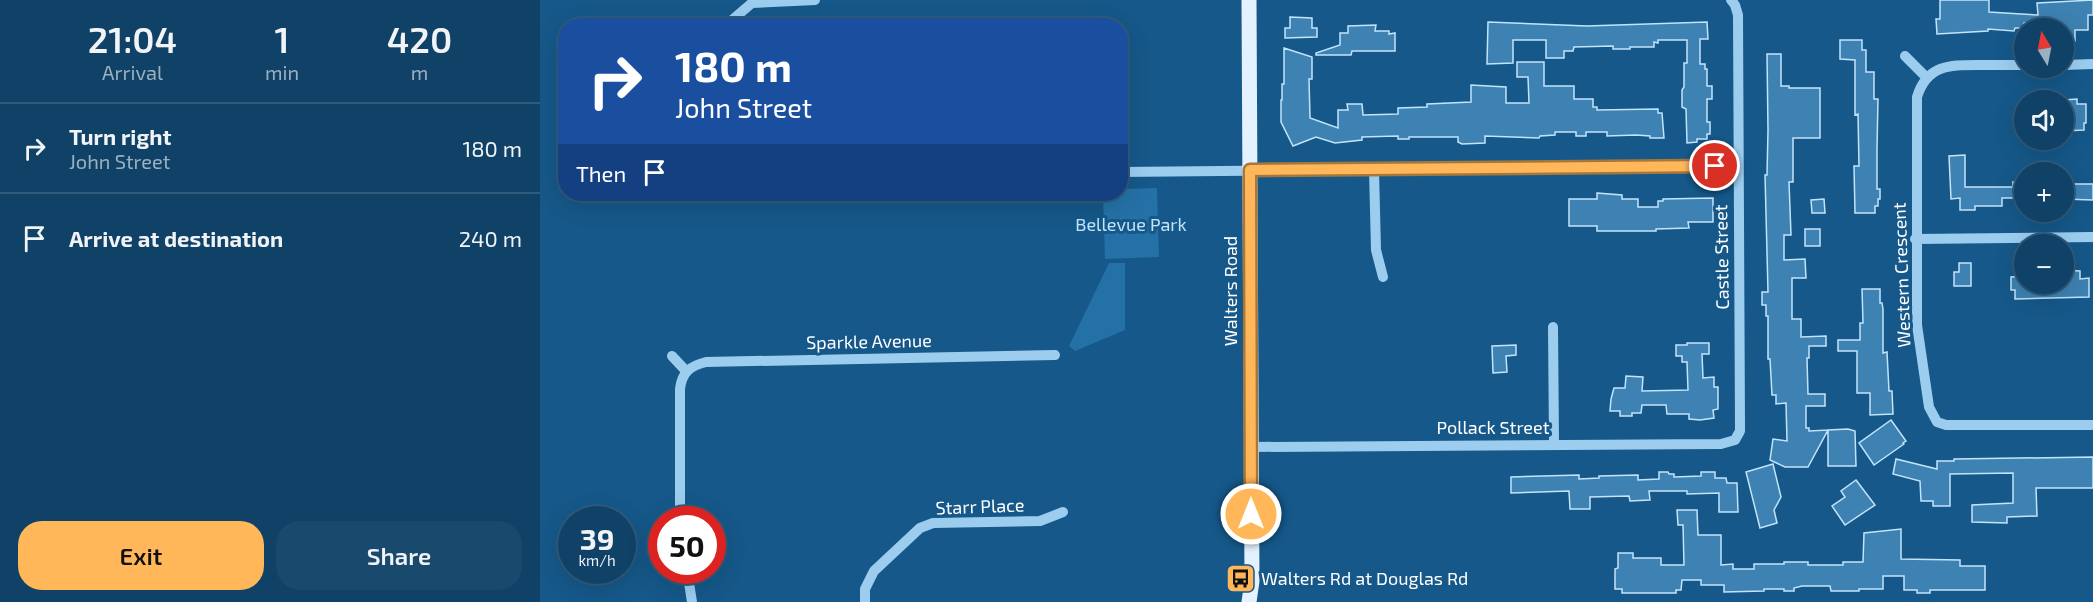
<!DOCTYPE html>
<meta charset="utf-8">
<style>
:root{--surface:#104267;--page:#19496d;--text:#f1f3f6;--muted:#9cb0c0;--line:#305b7b;--accent:#ffb75a}
body{margin:0;font-family:"Exo 2",sans-serif;background:var(--page);color:var(--text);height:100vh;display:flex;flex-direction:column;font-size:22px;white-space:nowrap}
*{box-sizing:border-box;margin:0}
p{font-size:20px;color:var(--muted)}
.icon{flex:none;width:33px;height:33px;fill:none;stroke:currentColor;stroke-width:2;stroke-linecap:round;stroke-linejoin:round}
.map{position:relative;flex:1;overflow:hidden}
.side{display:flex;flex-direction:column;background:var(--surface);width:540px}
.side>*{flex:none}
.guide{position:absolute;left:18px;top:18px;width:570px;height:183px;border-radius:24px;box-shadow:0 6px 24px #0002,0 0 0 2px var(--line);background:#1a4fa0;color:#fff;overflow:hidden}
.needle{width:39px;rotate:350deg}
.buttons{position:absolute;left:1474px;top:18px;display:grid;gap:12px}
.buttons a{display:grid;place-items:center;width:60px;height:60px;border-radius:50%;background:var(--surface);box-shadow:0 6px 24px #0002,0 0 0 2px var(--line);font-size:30px}
.speed{position:absolute;left:18px;top:506px;display:flex;gap:12px;font-size:30px;font-weight:700;text-align:center}
.speed>*{display:grid;place-content:center;width:78px;height:78px;border-radius:50%;background:var(--surface);box-shadow:0 6px 24px #0002,0 0 0 2px var(--line);line-height:1}
.speed small{font-size:15px;font-weight:400}
.speed .limit{border:9px solid #d22;background:#fff;color:#111}
.pin{position:absolute;display:grid;place-items:center;width:51px;height:51px;color:#fff;margin:-26px;border:3px solid #fff;border-radius:50%;box-shadow:0 2px 6px #0007}
.me{position:absolute;width:66px;margin:-33px;rotate:0deg;stroke-linejoin:round;filter:drop-shadow(0 0 4px #0008)}
.turn{display:flex;align-items:center;gap:21px;height:126px;padding:0 18px;font-size:27px}
.turn .icon{width:78px;height:78px;stroke-width:2.5}
.turn b{display:block;font-size:42px;line-height:51px}
.then{display:flex;align-items:center;height:57px;padding:0 18px;background:#0003;gap:12px;font-size:22px}
.eta{display:flex;justify-content:space-evenly;align-items:center;height:102px;text-align:center}
.eta b{font-size:36px;font-weight:600;line-height:42px}
.cta{display:flex;gap:12px;margin-top:auto;padding:12px 18px}
.cta a{flex:1;height:69px;border-radius:24px;background:var(--accent);color:#111;font-size:24px;font-weight:600;line-height:69px;text-align:center}
.cta a+a{background:var(--page);color:var(--text)}
ul{padding:0;list-style:none}
li{display:flex;align-items:center;gap:18px;height:90px;padding:0 18px;border-top:2px solid var(--line)}
li div{flex:1}
li b{display:block;font-size:22px}
li em{font-style:normal}
main{display:flex;flex:1;min-height:0}
.map>svg:first-child{display:block}
.green{fill:#2471a7}
.building{fill:#3d82b2;stroke:#c2e4fb;stroke-width:1.5}
.lines{fill:none;stroke-linecap:round;stroke-linejoin:round}
.minor{stroke:#9ccdef;stroke-width:10}
.major{stroke:#e4f2ff;stroke-width:15}
.route-casing{stroke:#a6773a;stroke-width:15}
.route{stroke:#ffb75a;stroke-width:10}
.labels{text-anchor:middle;stroke-width:6;stroke-linejoin:round;paint-order:stroke}
.park-label{font-size:18px;fill:#c2e4fb;stroke:#155889}
.street-label{font-size:18px;fill:#fff;stroke:#155889}
.poi-label{font-size:18px;fill:#fff;stroke:#155889;text-anchor:start}
</style>
<main>
<section class="side">
<div class="eta">
<div><b>21:04</b><p>Arrival</p></div>
<div><b>1</b><p>min</p></div>
<div><b>420</b><p>m</p></div>
</div>
<ul>
<li><svg class="icon" aria-label="right" viewBox="0 0 24 24"><path d="M7 20v-9h11M14 6l5 5-5 5"/></svg><div><b>Turn right</b><p>John Street</p></div><em>180 m</em></li>
<li><svg class="icon" aria-label="arrive" viewBox="0 0 24 24"><path d="M6 21V4h12l-3 4 3 4H6"/></svg><div><b>Arrive at destination</b></div><em>240 m</em></li>
</ul>
<div class="cta"><a>Exit</a><a>Share</a></div>
</section>
<div class="map">
<svg width="1553" height="602" viewBox="0 0 1553 602">
<rect width="100%" height="100%" fill="#155889"/>
<!-- green -->
<path class="green" d="M617,188L619,257L565,259L563,194H580L581,189Z
M569,263H585V330L535,351L529,346Z"/>
<!-- building -->
<path class="building" d="M1400,0H1449V12L1498,15L1497,3L1553,0V15H1548V30H1535V41H1524V28H1509V22L1484,23V28H1475L1474,31L1448,29V31L1397,34L1396,19H1400Z
M750,17L772,18V28H777V37L745,38V28H750Z
M948,22L1047,26L1167,22L1168,39H1160V64H1165V69H1167V86H1172V99H1167V122H1170V134H1167V139H1157V142L1147,143L1146,109L1142,107V90L1144,87V63H1147V40H1118V43L1114,42V47H1090V49H1073V46L1034,47L1033,51H1024V58H1006V40H973V63L947,64Z
M836,25L835,31H849V34L855,33V51H812L811,55H776V53L800,45V33H808V26Z
M1300,40H1322V50H1326V72H1334V99H1338L1337,149V189H1340V199H1338V206H1335V213H1315L1314,166H1319L1318,114L1315,115V60L1300,59Z
M744,48L772,57V79H769L770,118L798,128V110H808L807,104H822L823,115L858,114V108L887,107V104L931,102V85L966,87V103H989L988,77H977V62H1004V86H1034V99H1053V107H1057V110L1118,109V113H1122L1124,138H1110V136L1096,135L1067,136V132H1046V136H1036V132H1015V135L1000,136L999,138L945,136V143L922,144L918,142V137H869V139H858V136L822,137V140L795,143L776,137L753,146L741,122V100H742V84H744Z
M1227,54H1241V86H1249V88H1280V138H1253V182H1249L1251,235H1244V260L1265,259L1266,278H1252V319H1261V337L1286,336V346H1269V358H1267L1268,394H1285V406H1266V428H1269V431L1288,430L1268,467H1245L1230,460L1233,439L1247,441L1246,403L1236,404V395H1232L1230,359H1228V316H1226V305H1222V292H1228L1225,175H1227L1228,130Z
M1537,99V104H1546V123H1544V130L1524,131V100Z
M1425,155V187H1473V182H1485V198H1462V206H1435V210H1420V198L1411,199L1409,156Z
M1524,184H1553V200L1524,199Z
M1057,193L1082,195V199H1098V207H1118V201H1123V199L1173,198V222H1148L1149,228L1116,229V231H1057V226H1029V199H1057Z
M1284,199L1285,213H1272L1271,200Z
M1265,229H1280V246H1265Z
M1419,263H1431V286H1414V272H1419Z
M1524,270L1540,271V279L1549,278V297L1475,299V290H1471V277L1485,276V284H1524Z
M1322,289H1340V303H1342L1343,309V353L1347,352L1349,391H1352L1353,414L1330,415V393H1317V351H1298V340H1320V323H1323Z
M1147,343H1169V354H1162L1163,378L1174,377V387H1178V409L1173,410L1174,418L1160,420L1149,419V414H1127L1126,405H1102L1101,413H1092V416H1080V411H1070L1071,399L1074,388H1085L1086,376L1103,377L1102,391L1148,390L1147,362H1142V356H1136V345H1147Z
M976,345V355L966,356L967,372L953,373L952,346Z
M1351,420L1366,441L1363,443L1364,444L1334,465L1319,443Z
M1308,429L1315,431L1316,466H1288V430Z
M1553,457V488H1496L1497,516L1467,517V523L1432,522V505L1473,503V473L1410,474V506H1393V501H1381L1380,481L1353,474L1356,459L1397,469V461H1414V459Z
M1233,464L1241,497L1234,510L1237,523L1220,528L1206,472Z
M1119,472H1128L1129,474H1134V477L1161,476V472H1175V478H1186L1187,483H1197L1198,512H1179V493L1147,494V491H1109L1110,500L1090,501L1089,496L1050,497V509H1030L1029,491L971,493V477L1039,475V479L1059,478V476L1098,475V480L1119,479Z
M1316,480L1335,505L1305,525L1292,506L1305,497L1301,491Z
M1137,510H1157L1158,535H1181V565L1193,564V569H1214V564H1244V562H1268V565H1303V562H1323L1324,533L1361,529V559L1420,560V566H1445V590H1390V593H1377V590H1364V576H1343V589H1319V591H1291L1290,586H1262L1254,588V591H1244V589H1224V591L1184,592V585H1161V580H1142L1141,590H1136V593H1082V589H1075V569L1078,568V553H1093V558H1121V565H1144L1143,525H1138Z"/>
<g class="lines">
<!-- minor -->
<path class="minor" d="M185,26L212,3L275,0
M1365,56L1387,78
M1485,65C1469,65 1453,65 1437,65C1409,65 1387,65 1377,97V325L1389,407L1397,422L1406,425H1553
M1524,65L1553,64
M834,170L836,250L843,277
M580,172L1198,166
M1375,239L1553,237
M1013,327L1014,444
M132,356L146,371
M711,447L1181,444L1195,440L1200,431V426L1198,15L1195,5L1191,0
M140,519V389C142,372 150,366 166,362L515,355
M147,570L152,602
M325,602V589L334,571L380,528L393,523L500,521L523,512"/>
<!-- major -->
<path class="major" d="M709,602L712,581L709,0"/>
</g>
<g class="lines">
<defs>
<path id="route" d="M711,514L710,170L1175,166"/>
</defs>
<!-- route casing -->
<use href="#route" class="route-casing"/>
<!-- route -->
<use href="#route" class="route"/>
</g>
<!-- icons -->
<defs>
<symbol id="bus-square" viewBox="-11 -11 22 22"><rect x="-9" y="-9" width="18" height="18" rx="4" fill="#ffb75a" stroke="#155889"/><path d="M-5-6H5V4H4V6H2V4H-2V6H-4V4H-5ZM-3.5-4V0h7V-4ZM-3.5 1.2v1.5H-2V1.2ZM2 1.2v1.5H3.5V1.2Z" fill="#111"/></symbol>
</defs>
<g fill-rule="evenodd">
<use href="#bus-square" x="684" y="562" width="33" height="33"/>
</g>
<g class="labels">
<!-- park labels -->
<g class="park-label">
<text x="591" y="231">Bellevue Park</text>
</g>
<!-- street labels -->
<g class="street-label">
<text transform="translate(1182 257) rotate(-91)" y="6">Castle Street</text>
<text transform="translate(1362 275) rotate(-92)" y="6">Western Crescent</text>
<text transform="translate(691 291) rotate(-90)" y="6">Walters Road</text>
<text transform="translate(329 342) rotate(-1)" y="6">Sparkle Avenue</text>
<text x="953" y="434">Pollack Street</text>
<text transform="translate(440 507) rotate(-2)" y="6">Starr Place</text>
</g>
<!-- poi labels -->
<g class="poi-label">
<text x="721" y="585">Walters Rd at Douglas Rd</text>
</g>
</g>
</svg>
<div class="buttons">
<a><svg class="needle" viewBox="-14 -14 28 28"><path d="M0-13l5 13h-10z" fill="#e53935"/><path d="M0 13l5-13h-10z" fill="#9cb0c0"/></svg></a>
<a><svg class="icon" aria-label="sound" viewBox="0 0 24 24"><path d="M4 9h4l5-4v14l-5-4H4zM17 9q2 3 0 6"/></svg></a>
<a>+</a>
<a>−</a>
</div>
<div class="speed"><div>39<small>km/h</small></div><div class="limit">50</div></div>
<div class="pin" style="left:1175px;top:166px;background:#d93025"><svg class="icon" aria-label="arrive" viewBox="0 0 24 24"><path d="M6 21V4h12l-3 4 3 4H6"/></svg></div>
<svg class="me" style="left:711px;top:514px" viewBox="-20 -20 40 40"><circle r="17" fill="#ffb75a" stroke="#fff" stroke-width="3"/><path d="M0-11L8 9 0 5-8 9z" fill="#fff"/></svg>
<div class="guide">
<div class="turn"><svg class="icon" aria-label="right" viewBox="0 0 24 24"><path d="M7 20v-9h11M14 6l5 5-5 5"/></svg><div><b>180 m</b>John Street</div></div>
<div class="then">Then<svg class="icon" aria-label="arrive" viewBox="0 0 24 24"><path d="M6 21V4h12l-3 4 3 4H6"/></svg></div>
</div>
</div>
</main>
